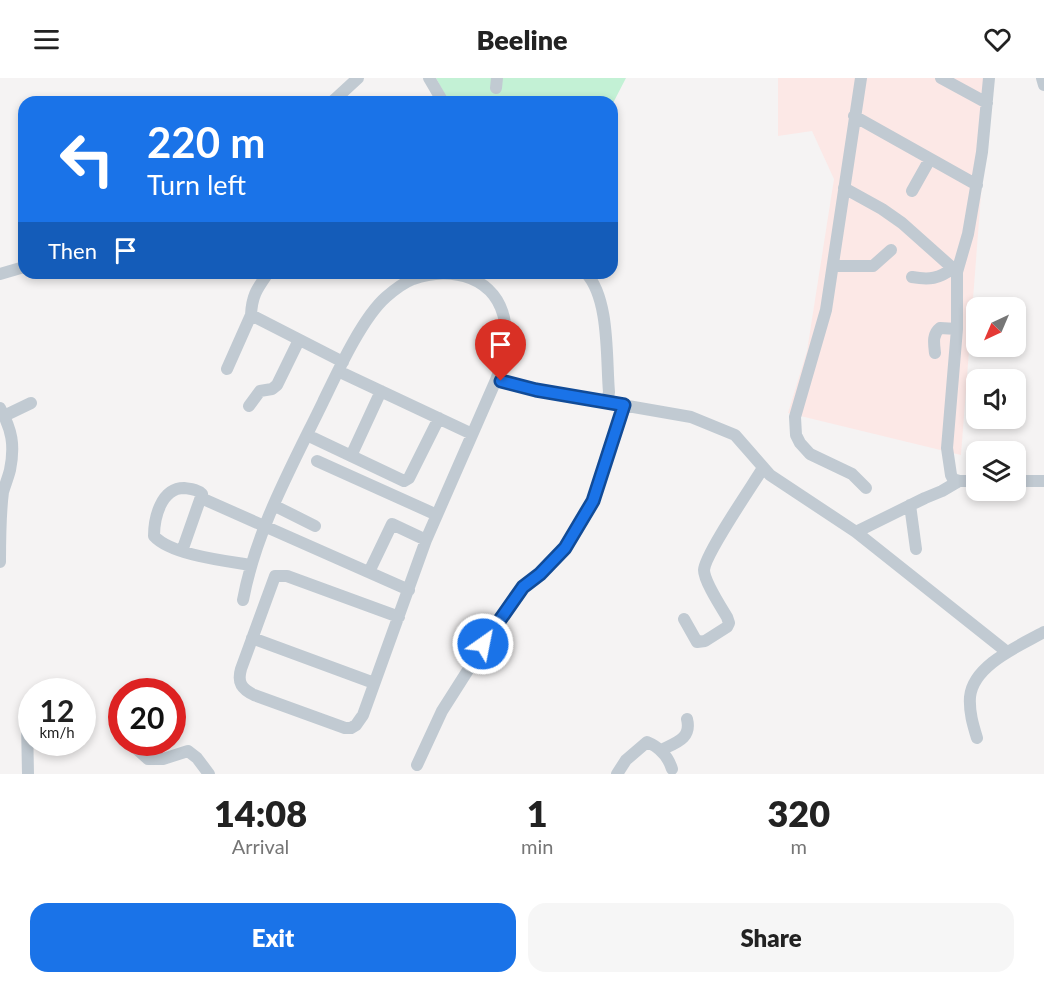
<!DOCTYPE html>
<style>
:root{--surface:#fff;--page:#f6f6f6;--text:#222;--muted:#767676;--accent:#1a73e8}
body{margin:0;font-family:Lato,sans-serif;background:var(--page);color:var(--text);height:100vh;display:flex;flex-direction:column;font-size:22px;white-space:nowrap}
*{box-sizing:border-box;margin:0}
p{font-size:20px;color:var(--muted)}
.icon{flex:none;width:33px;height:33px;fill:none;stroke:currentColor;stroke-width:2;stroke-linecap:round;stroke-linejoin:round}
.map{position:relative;height:696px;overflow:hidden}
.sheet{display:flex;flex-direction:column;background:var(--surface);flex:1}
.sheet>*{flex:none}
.banner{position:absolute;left:18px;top:18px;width:600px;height:183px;border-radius:18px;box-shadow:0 3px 9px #0003;background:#1a73e8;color:#fff;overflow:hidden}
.needle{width:39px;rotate:224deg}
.fabs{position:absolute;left:966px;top:219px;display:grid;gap:12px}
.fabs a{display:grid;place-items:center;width:60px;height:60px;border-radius:12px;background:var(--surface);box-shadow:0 3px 9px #0003;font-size:30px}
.speed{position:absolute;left:18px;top:600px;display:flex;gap:12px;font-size:30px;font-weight:700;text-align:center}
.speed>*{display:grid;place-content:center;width:78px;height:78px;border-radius:50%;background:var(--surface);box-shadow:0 3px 9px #0003;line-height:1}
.speed small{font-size:15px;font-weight:400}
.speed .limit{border:9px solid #d22;background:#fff;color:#111}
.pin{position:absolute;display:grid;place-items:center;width:51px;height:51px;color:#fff;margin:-62px -26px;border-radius:50% 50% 50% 0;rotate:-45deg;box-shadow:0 0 6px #0007}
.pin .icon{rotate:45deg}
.me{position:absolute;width:66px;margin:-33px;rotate:33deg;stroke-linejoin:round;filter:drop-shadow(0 0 4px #0008)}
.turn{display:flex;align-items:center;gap:21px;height:126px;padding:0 30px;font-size:27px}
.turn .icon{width:78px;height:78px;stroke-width:2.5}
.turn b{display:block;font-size:42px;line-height:51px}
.then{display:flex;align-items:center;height:57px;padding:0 30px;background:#0003;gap:12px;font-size:22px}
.eta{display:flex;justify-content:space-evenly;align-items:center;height:102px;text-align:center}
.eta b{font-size:36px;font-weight:800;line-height:42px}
.action{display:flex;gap:12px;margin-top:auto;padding:12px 30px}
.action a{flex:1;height:69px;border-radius:18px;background:var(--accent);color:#fff;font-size:24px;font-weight:800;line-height:69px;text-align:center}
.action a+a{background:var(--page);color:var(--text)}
header{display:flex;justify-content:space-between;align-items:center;height:78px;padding:0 30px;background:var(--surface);font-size:27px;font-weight:800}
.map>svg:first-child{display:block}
.medical{fill:#fce8e6}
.green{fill:#c3f1d5}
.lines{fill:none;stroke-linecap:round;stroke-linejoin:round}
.minor{stroke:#c1cad2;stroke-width:12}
.route-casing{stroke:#114b97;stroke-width:15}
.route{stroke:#1a73e8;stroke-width:10}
</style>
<header><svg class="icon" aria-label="menu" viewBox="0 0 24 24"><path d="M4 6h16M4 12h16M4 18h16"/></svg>Beeline<svg class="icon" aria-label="heart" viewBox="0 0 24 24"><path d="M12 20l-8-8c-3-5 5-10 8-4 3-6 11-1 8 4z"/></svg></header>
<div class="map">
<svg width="1044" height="696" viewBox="0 0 1044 696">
<rect width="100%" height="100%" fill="#f5f3f3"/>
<!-- medical -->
<path class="medical" d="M778,0H990L961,377L788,335L807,273L834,101L812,53L778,58Z"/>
<!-- green -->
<path class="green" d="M436,0H626L612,27V24H449Z"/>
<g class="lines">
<!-- minor -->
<path class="minor" d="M429,0L443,24
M861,0L826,232L795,339L796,357L800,365L810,376L852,396L866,410
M941,0L987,25
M1042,0L1044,7
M496,10L497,0
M332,24L358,0
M854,38L977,107
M844,110L882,131L902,145L957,194
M912,113L930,81
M833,188H873L891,172
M268,195C257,211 252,217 251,237L343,284
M586,195C610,221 606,281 609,314L607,324
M0,196L24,189
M912,199C929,202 939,201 953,190
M935,275C934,266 932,256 940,250L957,251
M227,291L251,237
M338,293L472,356
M249,328L260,313L272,311L277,307L299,262
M0,330C12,352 15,367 10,392C8,400 5,407 3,414C0,437 0,461 0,484
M4,338L31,325
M307,357L404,403L409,400L439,340
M351,378L381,313
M317,383L437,437
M959,403L953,401L951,397L947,370L957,251V194L968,156L982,74L989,0
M1016,403H1044
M201,420L409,512
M910,427L916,471
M275,428L315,448
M856,454L925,420L942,413L959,403H976
M182,473L202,416C197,411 191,411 184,410C161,410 154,440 154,458C171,477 226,483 251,487
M369,494L392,446L426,462
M243,522C256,452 292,388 323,324C337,295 362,240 386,219C394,212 403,205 413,201C452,187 498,199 505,245C506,253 509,264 507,272C505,282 499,293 496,302
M399,539L287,498H275L241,591C237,605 242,611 254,617L345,650H351L356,647L363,637L426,462L496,302L536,312L691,339L735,357L770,397L856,454L1007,574
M684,541L697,564L705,563L727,549L729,545L727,539C721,529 704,503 704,492C705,476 752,408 763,390
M252,560L374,605
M27,645L28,696
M118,654L122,658
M977,660C973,647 969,634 970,619C973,587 1019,568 1044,554
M129,664L148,681H163L188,673L197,680L209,696
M661,672C675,665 692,661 687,641
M417,687L442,633L505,534L523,509L540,496L565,470L593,423L624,327
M617,696L626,682L647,664C659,669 668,678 672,691"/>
</g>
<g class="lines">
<defs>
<path id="route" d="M483,566L523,509L540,496L565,470L593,423L624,327L536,312L501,303"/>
</defs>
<!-- route casing -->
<use href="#route" class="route-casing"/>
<!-- route -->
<use href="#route" class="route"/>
</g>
</svg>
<div class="fabs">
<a><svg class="needle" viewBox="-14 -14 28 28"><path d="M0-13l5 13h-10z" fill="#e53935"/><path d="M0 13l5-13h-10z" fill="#767676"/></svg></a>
<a><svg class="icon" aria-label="sound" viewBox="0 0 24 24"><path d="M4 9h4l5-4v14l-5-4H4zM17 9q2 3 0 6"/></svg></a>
<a><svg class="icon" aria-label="layers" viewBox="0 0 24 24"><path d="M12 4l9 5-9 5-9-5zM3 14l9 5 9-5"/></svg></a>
</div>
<div class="speed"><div>12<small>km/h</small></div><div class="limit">20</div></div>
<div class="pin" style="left:501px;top:303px;background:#d93025"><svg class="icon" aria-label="arrive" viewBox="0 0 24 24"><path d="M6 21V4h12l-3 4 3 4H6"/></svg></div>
<svg class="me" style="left:483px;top:566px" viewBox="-20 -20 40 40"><circle r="17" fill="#1a73e8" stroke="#fff" stroke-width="3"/><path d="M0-11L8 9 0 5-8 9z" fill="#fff"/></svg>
<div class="banner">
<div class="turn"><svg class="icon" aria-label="left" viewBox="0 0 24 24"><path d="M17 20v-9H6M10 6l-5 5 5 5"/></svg><div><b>220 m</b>Turn left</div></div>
<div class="then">Then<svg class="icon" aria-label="arrive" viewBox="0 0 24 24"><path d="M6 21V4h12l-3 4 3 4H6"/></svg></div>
</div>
</div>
<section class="sheet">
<div class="eta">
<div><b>14:08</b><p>Arrival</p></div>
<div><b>1</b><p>min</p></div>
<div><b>320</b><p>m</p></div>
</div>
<div class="action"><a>Exit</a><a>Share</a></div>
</section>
